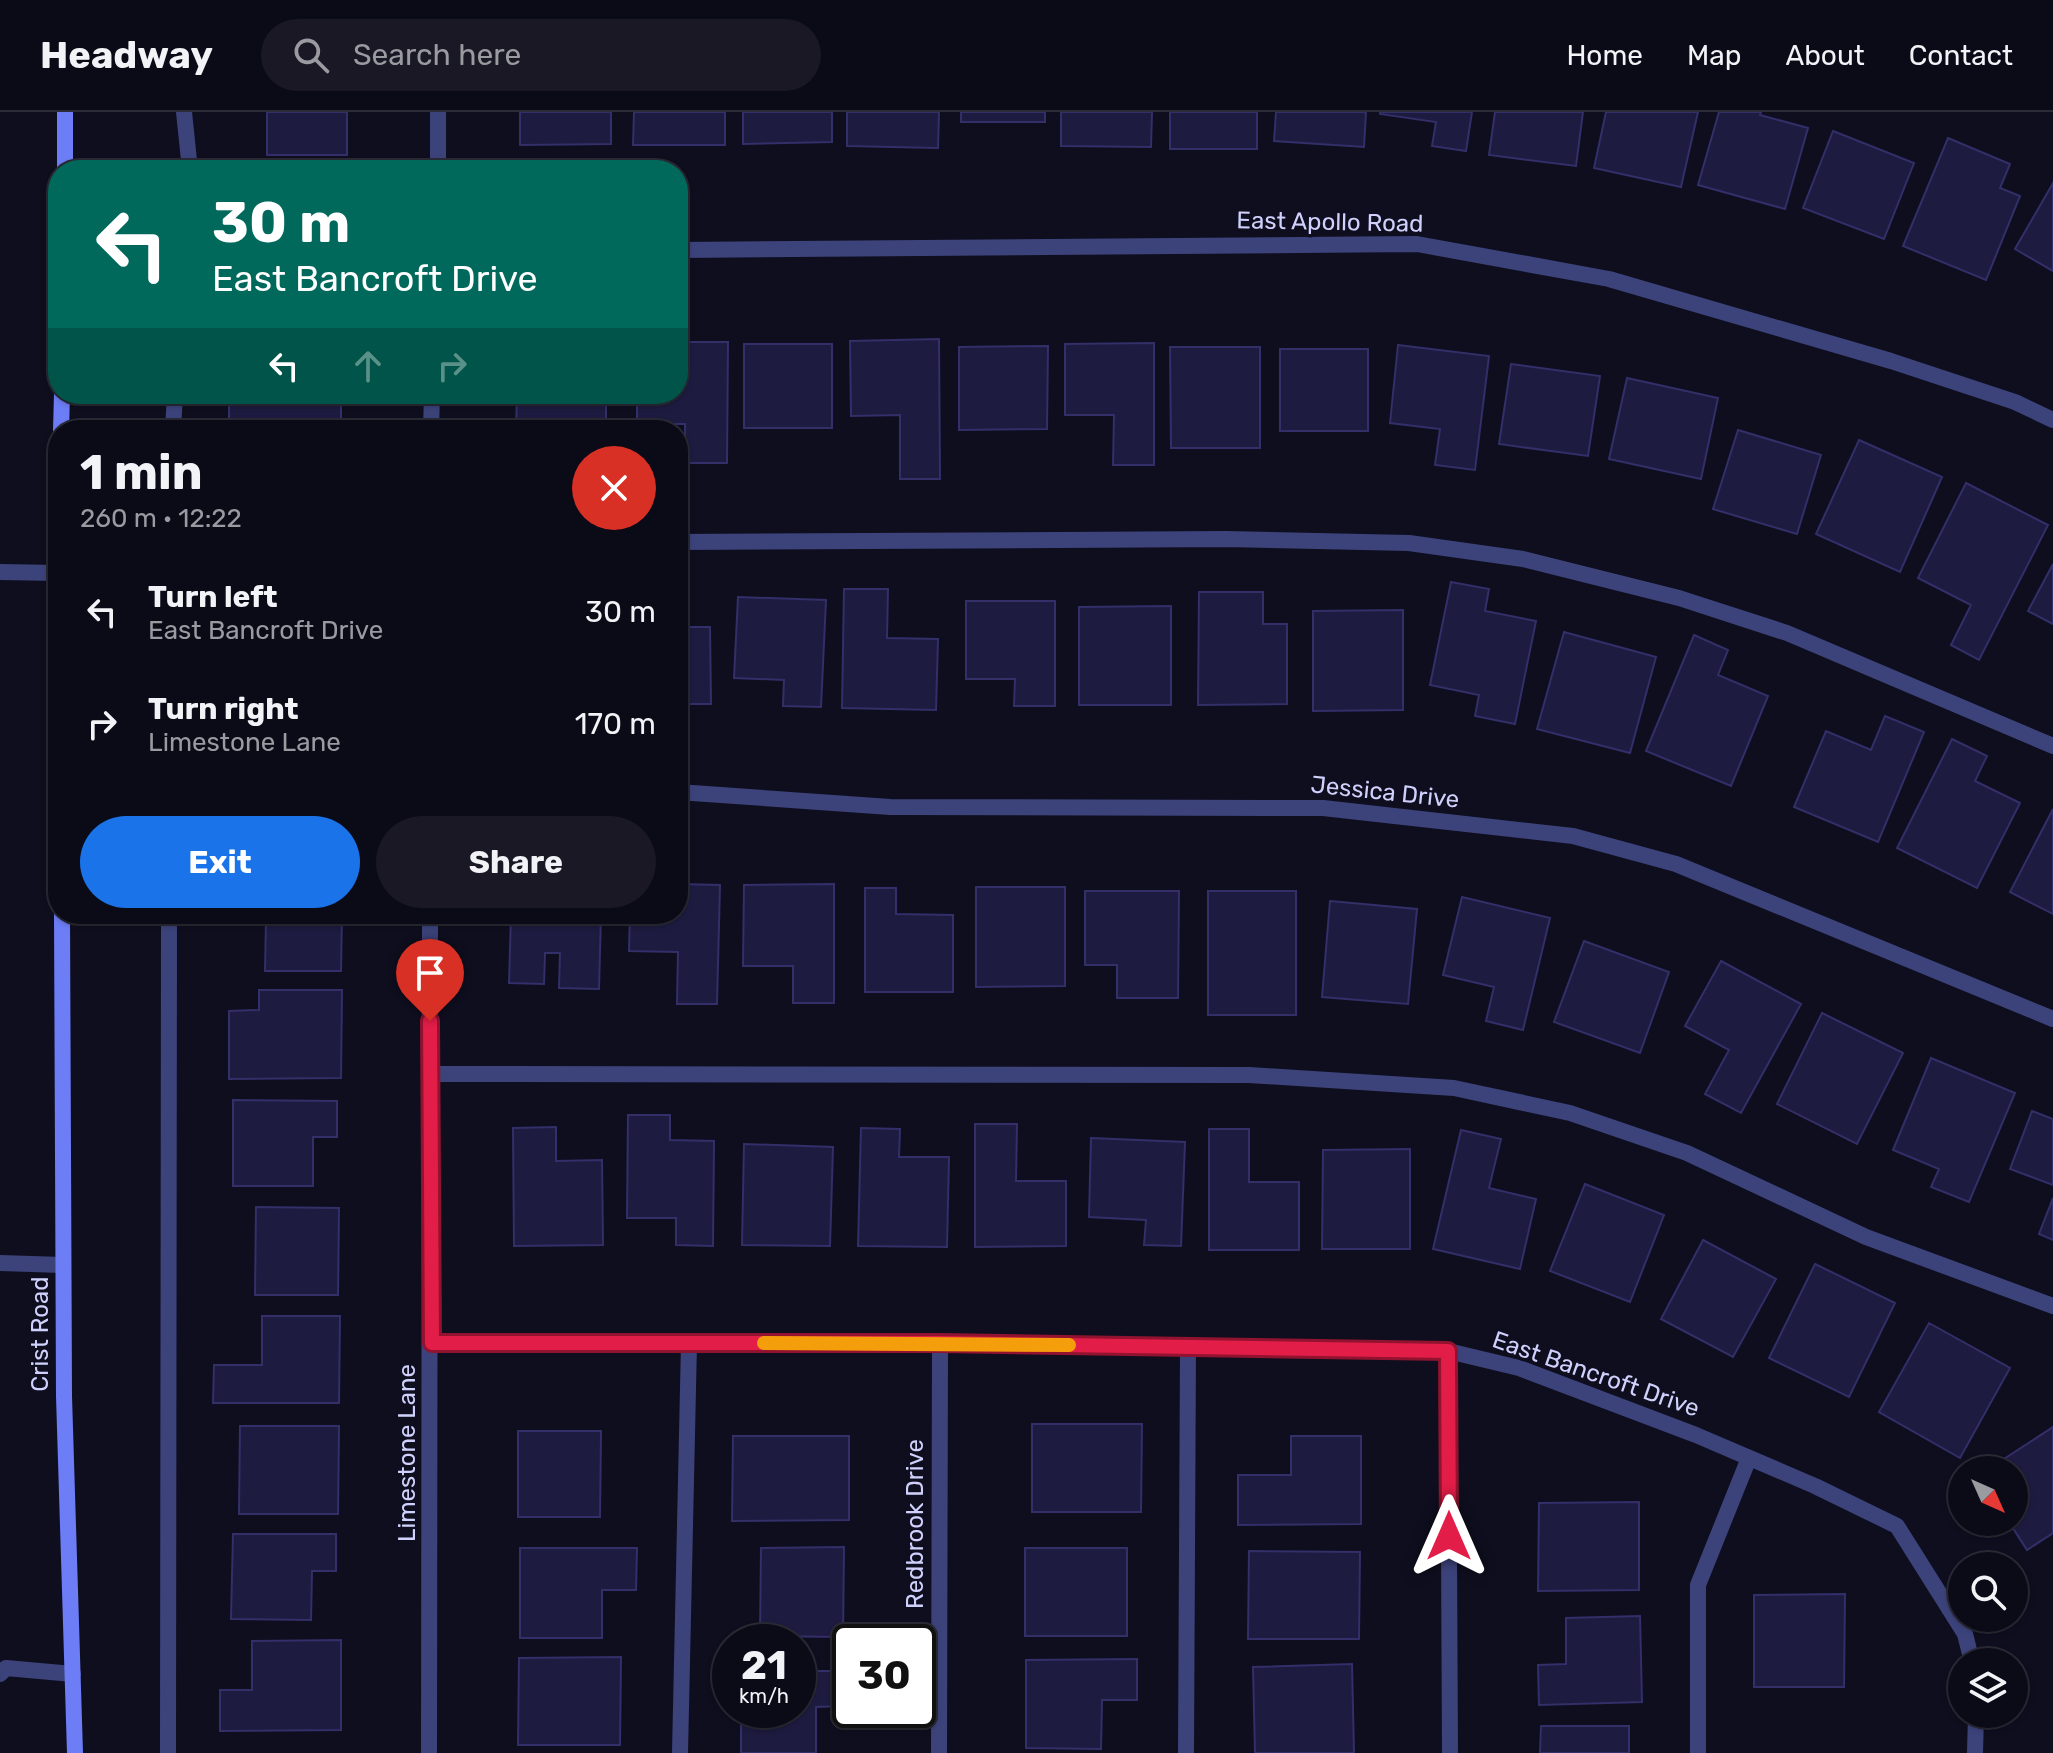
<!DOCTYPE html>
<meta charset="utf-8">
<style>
:root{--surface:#0b0a17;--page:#191824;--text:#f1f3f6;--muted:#9a9aa1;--line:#2b2b36;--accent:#1a73e8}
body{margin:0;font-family:Rubik,sans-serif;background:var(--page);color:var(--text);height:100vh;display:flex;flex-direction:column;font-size:30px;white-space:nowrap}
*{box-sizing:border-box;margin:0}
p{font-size:26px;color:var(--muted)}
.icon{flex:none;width:44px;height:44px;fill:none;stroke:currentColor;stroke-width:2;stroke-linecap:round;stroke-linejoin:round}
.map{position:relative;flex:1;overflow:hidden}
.panel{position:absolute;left:48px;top:308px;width:640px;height:504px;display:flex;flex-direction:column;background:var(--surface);border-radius:32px;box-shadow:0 2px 6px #0004,0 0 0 2px var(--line)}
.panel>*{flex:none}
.top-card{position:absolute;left:48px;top:48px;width:640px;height:244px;border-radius:32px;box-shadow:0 2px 6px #0004,0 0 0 2px var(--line);background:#00695c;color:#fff;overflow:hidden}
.needle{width:52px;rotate:135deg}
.controls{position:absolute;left:1948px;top:1344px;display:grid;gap:16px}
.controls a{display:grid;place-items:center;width:80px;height:80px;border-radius:50%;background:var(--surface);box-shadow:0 2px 6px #0004,0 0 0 2px var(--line);font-size:40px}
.speed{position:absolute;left:712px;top:1512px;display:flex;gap:16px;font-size:40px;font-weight:700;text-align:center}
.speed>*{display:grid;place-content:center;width:104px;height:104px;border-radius:50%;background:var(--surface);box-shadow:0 2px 6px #0004,0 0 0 2px var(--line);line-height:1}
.speed small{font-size:20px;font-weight:400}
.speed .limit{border:4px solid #111;border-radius:12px;background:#fff;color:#111}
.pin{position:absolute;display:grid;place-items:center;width:68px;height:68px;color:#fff;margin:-82px -34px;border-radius:50% 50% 50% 0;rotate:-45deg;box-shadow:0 0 8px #0007}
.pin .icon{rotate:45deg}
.me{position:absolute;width:88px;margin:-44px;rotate:0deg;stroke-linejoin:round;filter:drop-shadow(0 0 6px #0008)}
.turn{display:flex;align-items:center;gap:28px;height:168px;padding:0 32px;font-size:36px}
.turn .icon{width:104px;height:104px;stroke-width:2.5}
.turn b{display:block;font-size:56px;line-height:68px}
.lanes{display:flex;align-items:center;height:76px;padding:0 32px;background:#0003;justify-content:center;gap:40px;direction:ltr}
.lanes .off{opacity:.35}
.round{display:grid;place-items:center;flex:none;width:84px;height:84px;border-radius:42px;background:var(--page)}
.head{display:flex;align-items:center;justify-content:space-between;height:136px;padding:0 32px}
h1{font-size:48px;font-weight:700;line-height:60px}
.primary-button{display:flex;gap:16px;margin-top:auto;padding:16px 32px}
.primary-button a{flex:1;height:92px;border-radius:48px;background:var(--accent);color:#fff;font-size:32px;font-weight:700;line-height:92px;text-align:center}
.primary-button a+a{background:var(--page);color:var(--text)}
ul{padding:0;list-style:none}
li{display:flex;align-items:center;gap:24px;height:112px;padding:0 32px}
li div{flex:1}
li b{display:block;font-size:30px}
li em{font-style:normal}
header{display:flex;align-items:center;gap:48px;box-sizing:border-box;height:112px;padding:0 40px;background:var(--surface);border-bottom:2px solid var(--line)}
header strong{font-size:38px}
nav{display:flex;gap:44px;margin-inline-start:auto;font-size:28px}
.search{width:560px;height:72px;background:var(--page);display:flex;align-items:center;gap:20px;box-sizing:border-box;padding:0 28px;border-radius:44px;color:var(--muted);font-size:30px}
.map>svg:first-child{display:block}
.building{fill:#1d1b3f;stroke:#322f69;stroke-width:2}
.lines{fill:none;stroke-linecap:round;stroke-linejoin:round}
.lane{stroke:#3c437b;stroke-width:16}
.street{stroke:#3c437b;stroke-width:16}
.secondary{stroke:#6d7df5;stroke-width:16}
.route-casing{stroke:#92132f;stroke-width:20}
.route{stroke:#e11d48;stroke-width:14}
.slow{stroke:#f59e0b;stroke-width:14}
.labels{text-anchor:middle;stroke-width:7;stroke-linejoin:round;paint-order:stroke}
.street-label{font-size:24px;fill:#cfd1fc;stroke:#0f0e1f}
</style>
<header>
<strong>Headway</strong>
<div class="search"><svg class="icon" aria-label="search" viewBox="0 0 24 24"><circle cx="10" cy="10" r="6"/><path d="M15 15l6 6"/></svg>Search here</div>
<nav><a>Home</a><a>Map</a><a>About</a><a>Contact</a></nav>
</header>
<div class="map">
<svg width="2053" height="1641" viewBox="0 0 2053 1641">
<rect width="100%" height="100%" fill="#0f0e1f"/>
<!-- building -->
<path class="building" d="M267,0H347V43H267Z
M520,0H611V32L520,33Z
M634,0H725V33H633Z
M743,0H832V30L743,32Z
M847,0H939L938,36L847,34Z
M961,0H1045V10H961Z
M1061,0H1152L1151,35L1061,34Z
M1170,0H1257V37H1170Z
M1276,0H1366L1364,35L1274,29Z
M1380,0H1472L1466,39L1432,34L1436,10L1380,2Z
M1495,0H1583L1576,54L1489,43Z
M1606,0H1698L1681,75L1594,56Z
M1719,0H1761L1760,3L1808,16L1785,97L1698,73Z
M1833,19L1914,51L1884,127L1803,96Z
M1948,26L2010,52L2000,76L2020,84L1986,168L1903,134Z
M2053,71V159L2015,137Z
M939,227L940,367H900V303L851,304L850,229Z
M678,230H728L727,351H685V312H637V282H678Z
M1154,231V353H1113L1114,303H1065V232Z
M744,232H832V316H744Z
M1398,233L1489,244L1475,358L1435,353L1440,317L1390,311Z
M1048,234L1047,317L959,318V235Z
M1170,235H1260V336H1171Z
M1280,237H1368V319H1280Z
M1511,252L1600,264L1588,344L1499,332Z
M1627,266L1718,286L1701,367L1609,347Z
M229,282H341V315H229Z
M517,282H606V318H516Z
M1738,318L1821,343L1797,422L1713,397Z
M1859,328L1942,365L1900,460L1816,422Z
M1966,371L2048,413L1979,548L1951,533L1971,493L1918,466Z
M2053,452V512L2028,499Z
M1451,470L1489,477L1485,499L1536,509L1515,612L1475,604L1479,583L1430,573Z
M844,477H888L887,526L938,527L936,598L842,596Z
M1199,480H1263V512H1287V592L1198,593Z
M738,485L826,488L821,595L783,594L784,568L734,566Z
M966,489H1055V594H1014L1015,567H966Z
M1171,494V593H1079V495Z
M1403,498V598L1313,599V499Z
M678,515H710L711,592H678Z
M1564,520L1656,545L1630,641L1537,617Z
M1694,523L1728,538L1718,563L1768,584L1731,674L1646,639Z
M1885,604L1924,620L1878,730L1794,695L1826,619L1871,638Z
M1952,627L1987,644L1975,669L2020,691L1977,776L1897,736Z
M2053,697V802L2010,780Z
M678,772L720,773L717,892H677L678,840L629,839L630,802H678Z
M834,772V891H793V854H743L744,773Z
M976,775H1065V874L976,875Z
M865,776H896V802L953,803V880H865Z
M1085,779H1179L1178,886H1117V853H1085Z
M1208,779H1296V903H1208Z
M1462,785L1550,806L1523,918L1486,909L1494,875L1443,863Z
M1330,789L1417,797L1408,892L1322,885Z
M214,802H342L341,859H265L266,809H213Z
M511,802H601L599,877L559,876L560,841H545L544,872L509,871Z
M1584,829L1669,860L1640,941L1554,910Z
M1721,849L1801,892L1741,1001L1705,982L1729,938L1685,914Z
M259,878H342L341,966L229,967V899L259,898Z
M1822,901L1903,941L1857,1032L1777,992Z
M1931,946L2015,981L1969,1090L1931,1075L1939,1057L1893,1038Z
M233,988L337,989V1025H313V1074H233Z
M2032,999L2053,1007V1073L2010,1057Z
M628,1003H670V1028L714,1029L713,1134L676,1133V1106H627Z
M975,1012H1017L1016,1069H1066V1134L975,1135Z
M556,1015V1049L602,1048L603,1133L514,1134L513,1016Z
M861,1016L900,1017L899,1045H949L947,1135L858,1134Z
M1209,1017H1249V1070H1299V1138H1209Z
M1461,1018L1501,1027L1489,1076L1536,1087L1520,1157L1433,1137Z
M1091,1026L1185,1030L1181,1134L1144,1133L1146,1108L1089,1105Z
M744,1032L833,1035L830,1134L742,1133Z
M1410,1037V1137H1322L1323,1038Z
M1585,1072L1664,1103L1630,1190L1550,1159Z
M2053,1086V1128L2039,1122Z
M256,1095L339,1096L338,1183H255Z
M1703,1128L1776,1167L1733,1245L1661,1207Z
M1815,1152L1895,1191L1849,1285L1769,1246Z
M262,1204H340L339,1291H213L214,1253H262Z
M1929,1211L2010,1256L1960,1346L1879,1300Z
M1032,1312H1142L1141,1400H1032Z
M240,1314H339L338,1402H239Z
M2053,1315V1421L2027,1438L2009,1410H2014V1358H1987Z
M518,1319H601L600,1405H518Z
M733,1324H849V1408L732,1409Z
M1291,1324H1361V1412L1238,1413V1363H1291Z
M1639,1390V1478L1538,1479L1539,1391Z
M233,1422H336V1459H312L311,1508L231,1507Z
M844,1435L843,1525L760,1524L761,1436Z
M520,1436H637L636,1478H602V1526H520Z
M1025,1436H1127V1524H1025Z
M1249,1439L1360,1440L1359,1527H1248Z
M1845,1482L1844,1575H1754V1483Z
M1640,1504L1642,1590L1539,1593L1538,1553L1566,1552V1506Z
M341,1528V1618L220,1619V1578H252V1529Z
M621,1545L620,1633H518L519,1546Z
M1137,1547V1588H1102L1101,1637L1026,1636V1548Z
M1352,1552L1354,1641H1255L1253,1555Z
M798,1559H844V1594L816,1595V1641H741V1598H798Z
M1541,1614H1629V1641H1540Z"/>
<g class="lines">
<!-- lane -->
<path class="lane" d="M184,0L190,58
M173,318L175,282
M678,430L1226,427L1409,431L1523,447L1679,486L1787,521L2053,634
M0,460L58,461
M430,962L1249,963L1454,976L1570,1001L1687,1041L1866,1125L2053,1194
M0,1151L63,1153
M0,1562L6,1556L73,1562
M168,1641L169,802
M680,1641L689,1231
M1186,1641L1188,1235
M1698,1641V1473L1749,1346"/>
<!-- street -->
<path class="street" d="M438,58V0
M678,138L1417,132L1609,167L1891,249L2015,290L2053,308
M431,318L432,282
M678,680L890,695L1323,696L1573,724L1676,752L2053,907
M432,1231H940L1448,1239L1519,1256L1696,1323L1815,1374L1897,1414L1965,1522L1972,1550
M1448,1239L1450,1641
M429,1641L430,802
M939,1641L940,1231
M1975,1641L1976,1602"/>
<!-- secondary -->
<path class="secondary" d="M65,58V0
M61,318L62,282
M62,802L64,1284L75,1641"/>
</g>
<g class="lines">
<defs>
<path id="route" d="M430,909L432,1231H940L1448,1239L1449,1424"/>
</defs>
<!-- route casing -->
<use href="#route" class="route-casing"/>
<!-- route -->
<use href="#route" class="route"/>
<!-- slow -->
<path class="slow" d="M764,1231L1069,1233"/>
</g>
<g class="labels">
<!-- street labels -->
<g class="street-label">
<text transform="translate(1330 110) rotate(1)" y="8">East Apollo Road</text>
<text transform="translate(1385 680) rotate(6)" y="8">Jessica Drive</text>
<text transform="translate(40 1222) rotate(-90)" y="8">Crist Road</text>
<text transform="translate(1596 1262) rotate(19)" y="8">East Bancroft Drive</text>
<text transform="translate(407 1341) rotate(-90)" y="8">Limestone Lane</text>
<text transform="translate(915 1412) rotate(-90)" y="8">Redbrook Drive</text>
</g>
</g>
</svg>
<div class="controls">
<a><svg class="needle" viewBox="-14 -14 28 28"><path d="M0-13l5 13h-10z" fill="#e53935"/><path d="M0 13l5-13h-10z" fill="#9a9aa1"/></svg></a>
<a><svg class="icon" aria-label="search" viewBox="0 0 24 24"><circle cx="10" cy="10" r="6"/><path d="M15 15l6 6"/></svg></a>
<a><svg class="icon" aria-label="layers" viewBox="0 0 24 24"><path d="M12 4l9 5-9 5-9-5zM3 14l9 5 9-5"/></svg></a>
</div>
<div class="speed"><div>21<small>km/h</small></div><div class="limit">30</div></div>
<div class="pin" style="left:430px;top:909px;background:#d93025"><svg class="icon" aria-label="arrive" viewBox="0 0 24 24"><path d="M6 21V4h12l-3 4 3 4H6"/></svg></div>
<svg class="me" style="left:1449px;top:1424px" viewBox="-20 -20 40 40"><path d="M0-17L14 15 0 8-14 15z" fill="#e11d48" stroke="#fff" stroke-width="4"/></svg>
<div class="top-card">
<div class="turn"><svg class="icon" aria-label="left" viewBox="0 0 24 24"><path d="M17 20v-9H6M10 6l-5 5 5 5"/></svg><div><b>30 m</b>East Bancroft Drive</div></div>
<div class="lanes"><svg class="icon" aria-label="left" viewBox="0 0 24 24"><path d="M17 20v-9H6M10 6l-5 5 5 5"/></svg><svg class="icon off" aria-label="ahead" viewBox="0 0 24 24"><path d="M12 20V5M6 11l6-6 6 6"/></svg><svg class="icon off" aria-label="right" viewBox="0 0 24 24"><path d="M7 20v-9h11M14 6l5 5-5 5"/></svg></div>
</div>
<section class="panel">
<div class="head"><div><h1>1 min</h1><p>260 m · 12:22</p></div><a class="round" style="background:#d93025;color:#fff"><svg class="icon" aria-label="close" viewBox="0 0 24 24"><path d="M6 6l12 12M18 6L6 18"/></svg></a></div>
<ul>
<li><svg class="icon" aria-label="left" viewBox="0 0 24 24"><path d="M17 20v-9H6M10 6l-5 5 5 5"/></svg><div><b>Turn left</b><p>East Bancroft Drive</p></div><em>30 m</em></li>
<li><svg class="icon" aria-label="right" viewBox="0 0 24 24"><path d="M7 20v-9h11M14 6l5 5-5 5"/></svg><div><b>Turn right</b><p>Limestone Lane</p></div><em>170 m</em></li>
</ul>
<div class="primary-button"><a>Exit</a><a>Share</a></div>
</section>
</div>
